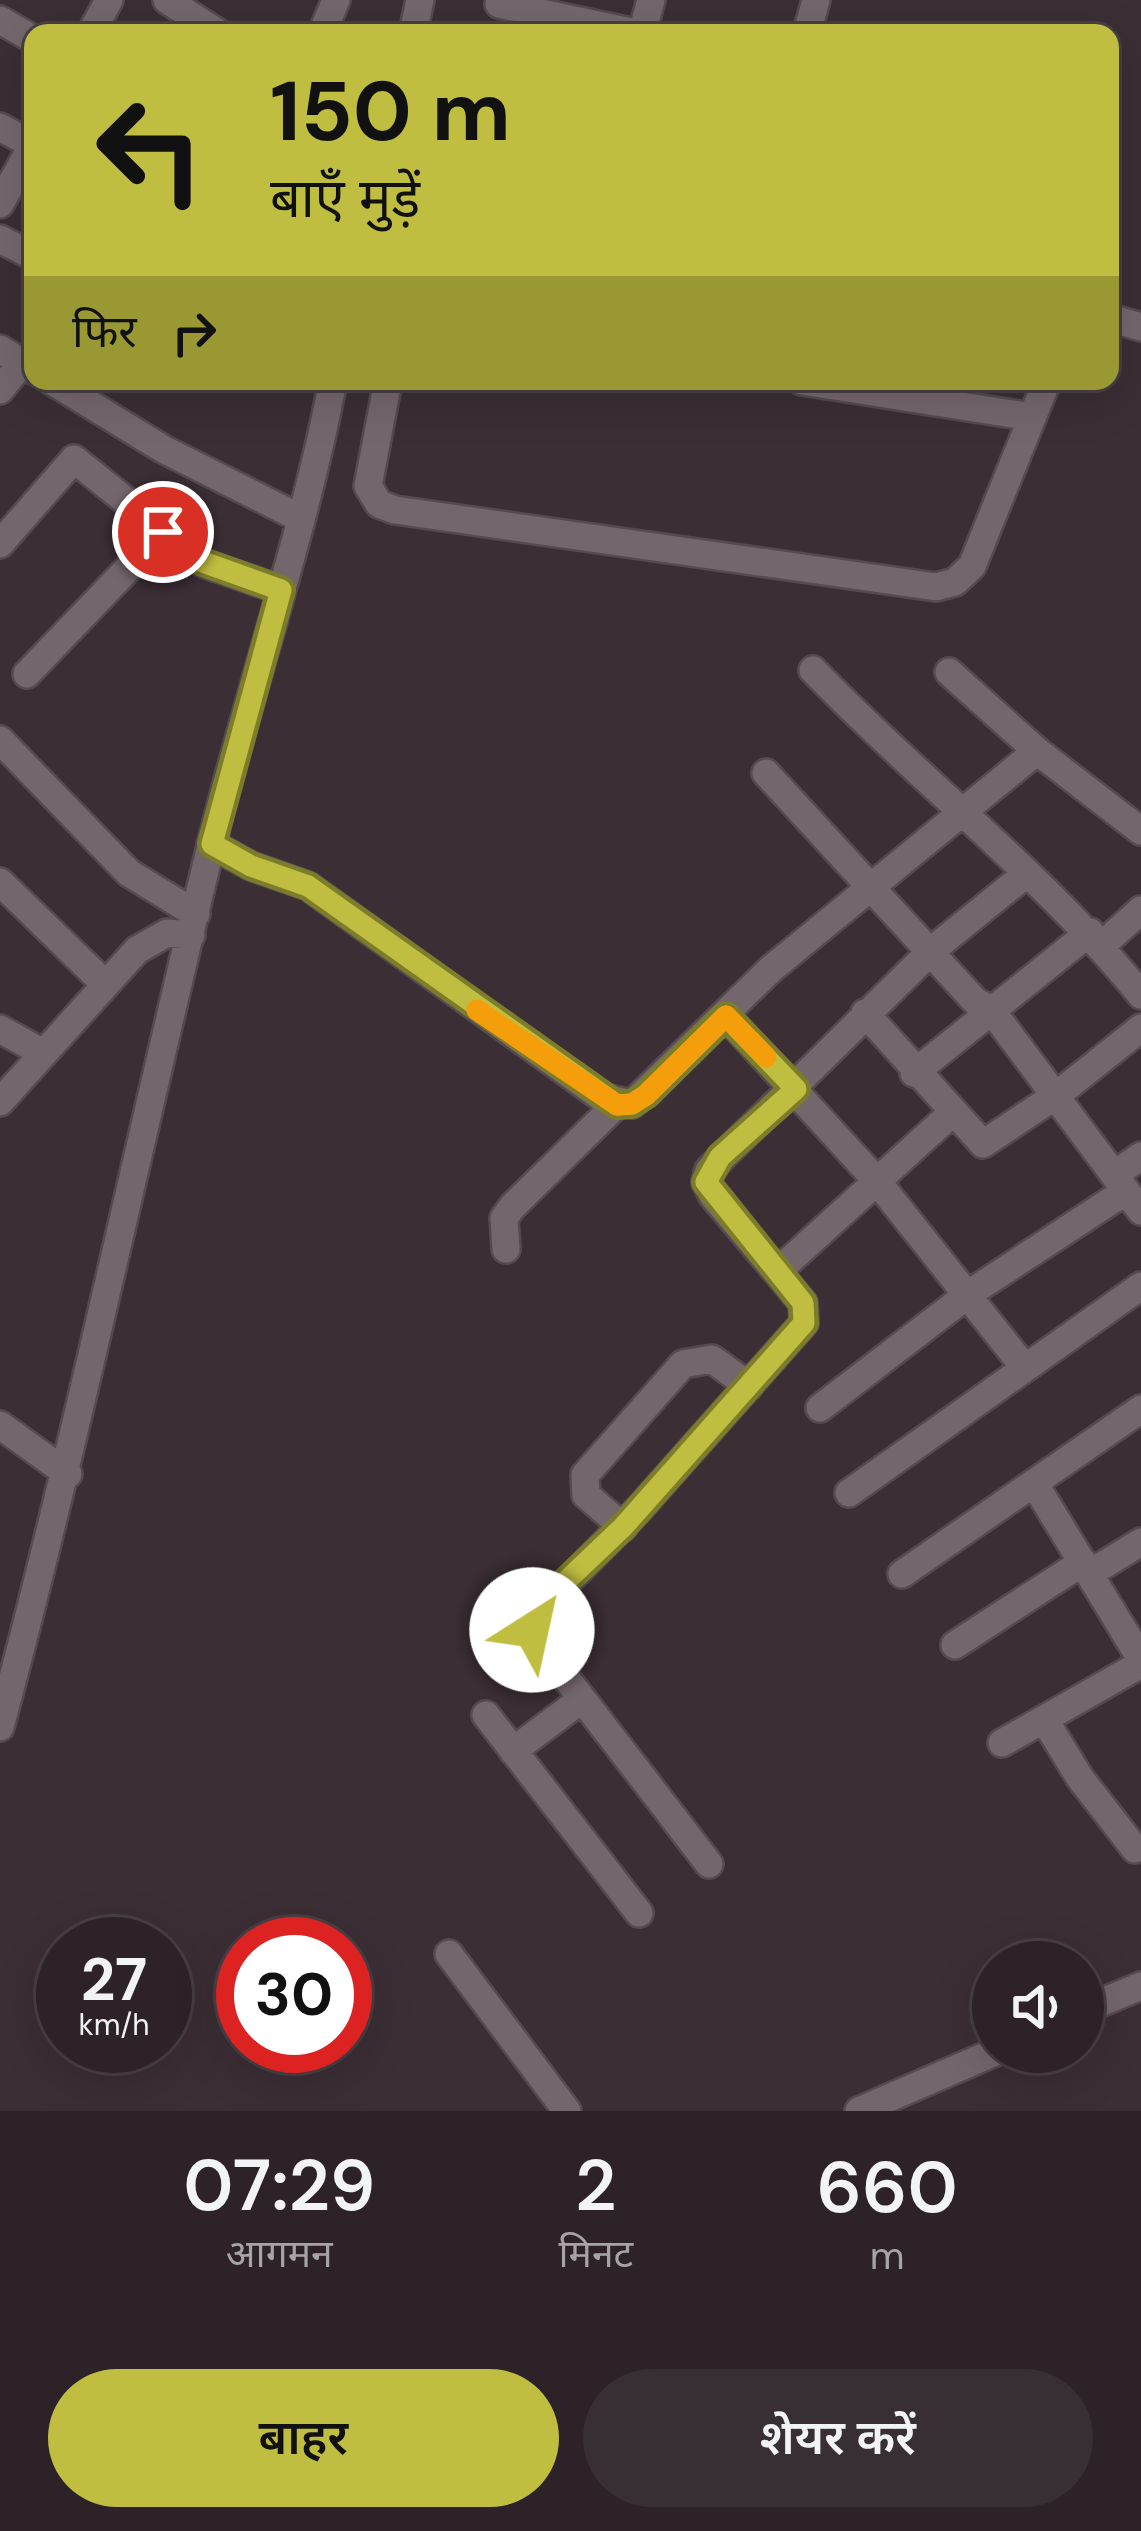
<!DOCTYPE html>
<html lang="hi">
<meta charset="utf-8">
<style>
:root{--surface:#2c2228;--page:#382f34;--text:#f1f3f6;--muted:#a6a4a8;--line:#483f45;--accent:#c0be40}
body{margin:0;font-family:"DM Sans","Noto Sans Devanagari",sans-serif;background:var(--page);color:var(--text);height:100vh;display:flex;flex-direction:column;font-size:45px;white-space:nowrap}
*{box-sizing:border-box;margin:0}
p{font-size:39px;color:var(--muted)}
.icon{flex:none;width:66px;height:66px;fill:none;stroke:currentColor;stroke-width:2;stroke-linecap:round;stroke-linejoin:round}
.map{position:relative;height:2111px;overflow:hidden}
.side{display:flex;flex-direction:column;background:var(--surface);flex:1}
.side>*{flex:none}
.top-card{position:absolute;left:24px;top:24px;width:1095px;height:366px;border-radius:24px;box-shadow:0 12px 48px #0002,0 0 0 3px var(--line);background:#c0be40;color:#111;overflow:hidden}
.controls{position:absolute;left:972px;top:1941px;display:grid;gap:24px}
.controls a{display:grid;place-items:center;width:132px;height:132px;border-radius:50%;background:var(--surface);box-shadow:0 12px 48px #0002,0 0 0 3px var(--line);font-size:60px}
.speed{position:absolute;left:36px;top:1917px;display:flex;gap:24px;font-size:60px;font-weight:700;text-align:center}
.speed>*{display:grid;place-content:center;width:156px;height:156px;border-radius:50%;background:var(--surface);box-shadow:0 12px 48px #0002,0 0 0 3px var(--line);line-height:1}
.speed small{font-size:30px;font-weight:400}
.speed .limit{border:18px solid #d22;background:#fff;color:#111}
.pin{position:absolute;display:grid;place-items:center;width:102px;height:102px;color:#fff;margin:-51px;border:6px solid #fff;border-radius:50%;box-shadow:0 3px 12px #0007}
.me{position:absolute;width:132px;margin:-66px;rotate:35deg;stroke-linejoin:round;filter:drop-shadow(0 0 9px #0008)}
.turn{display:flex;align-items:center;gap:42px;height:252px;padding:0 48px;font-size:54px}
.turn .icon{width:156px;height:156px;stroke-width:2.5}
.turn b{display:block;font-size:84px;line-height:102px}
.then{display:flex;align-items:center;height:114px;padding:0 48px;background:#0003;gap:24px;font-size:45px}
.eta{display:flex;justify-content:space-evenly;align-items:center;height:204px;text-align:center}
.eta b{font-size:72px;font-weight:600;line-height:84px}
.button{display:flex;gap:24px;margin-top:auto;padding:24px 48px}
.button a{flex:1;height:138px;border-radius:72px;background:var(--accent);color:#111;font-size:48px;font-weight:600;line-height:138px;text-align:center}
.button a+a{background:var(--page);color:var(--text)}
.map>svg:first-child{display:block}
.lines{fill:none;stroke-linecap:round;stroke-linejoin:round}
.minor-casing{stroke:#544a50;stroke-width:32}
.minor{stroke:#74666d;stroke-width:27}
.route-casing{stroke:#7d7c2a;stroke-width:30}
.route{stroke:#c0be40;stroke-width:21}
.slow{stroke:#f59e0b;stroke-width:21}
</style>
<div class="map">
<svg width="1141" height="2111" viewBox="0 0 1141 2111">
<rect width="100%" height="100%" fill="#3b2e35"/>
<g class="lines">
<defs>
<path id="minor" d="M167,0L218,33
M499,4L636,33
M0,20L33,39
M91,33L109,0
M322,33L336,0
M413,33L420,0
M642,33L651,0
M807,33L816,0
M0,127L33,145
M0,204L33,144
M0,239L33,256
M1110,318L1141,327
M0,349L33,370
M52,381L163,449L298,517
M388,381L368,486L379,504L395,510L936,587L955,582L972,566L1047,381
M802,381L1032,417
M0,390L22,363
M0,544L74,459L203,563L281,590
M813,670C920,781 1044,875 1141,995
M949,672L1037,751L1141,831
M27,674L163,532
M0,740L129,873L196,914
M766,773L975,1001L992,1011L1141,1211
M211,844L251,866L308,886L601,1097L632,1104L771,969L1037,751
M0,882L103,982
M1101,946L1141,910
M865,1013L983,1144L1058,1094L1141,1028
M726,1016L876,1180L1025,1368
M0,1029L43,1053
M914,1073L1090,932
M0,1102L137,950L167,933L191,935
M1115,1174L1141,1156
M506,1249L504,1218L513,1206L617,1104
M777,1272L951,1114
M820,1408L970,1293L1126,1191
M0,1425L68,1474
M1034,1483L1141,1659
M849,1493L1141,1286
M623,1527L586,1495L585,1475L683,1364L712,1359L749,1386
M902,1574L1141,1409
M1089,1574L1141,1542
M955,1645L1083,1562
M486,1715L639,1913
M1044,1719L1080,1778L1135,1849
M0,1727C78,1435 139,1139 211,846C249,690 303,538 333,381
M1002,1743L1141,1664
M513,1751L582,1699
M709,1864L540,1644L531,1619L639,1509L804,1323L803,1303L713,1196L706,1182L709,1170L931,951L1026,874
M449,1954L567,2111
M1083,2010L1141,1986
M859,2111L995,2052"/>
</defs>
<!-- minor casing -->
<use href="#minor" class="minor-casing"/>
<!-- minor -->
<use href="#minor" class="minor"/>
</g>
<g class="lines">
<defs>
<path id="route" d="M163,532L203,562L281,590L212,844L251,866L308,886L617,1105L632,1104L646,1095L726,1016L796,1089L720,1157L706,1182L803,1303L804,1323L623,1527L541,1605L531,1618L532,1630"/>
</defs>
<!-- route casing -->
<use href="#route" class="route-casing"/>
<!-- route -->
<use href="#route" class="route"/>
<!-- slow -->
<path class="slow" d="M477,1010L617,1105L632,1104L646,1095L726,1016L766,1057"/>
</g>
</svg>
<div class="controls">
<a><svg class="icon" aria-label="sound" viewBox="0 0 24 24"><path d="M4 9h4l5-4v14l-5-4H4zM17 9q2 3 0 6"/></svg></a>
</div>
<div class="speed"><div>27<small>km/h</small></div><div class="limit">30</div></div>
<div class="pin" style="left:163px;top:532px;background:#d93025"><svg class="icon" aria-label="arrive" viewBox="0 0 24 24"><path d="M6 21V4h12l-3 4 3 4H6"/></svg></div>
<svg class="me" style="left:532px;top:1630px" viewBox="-20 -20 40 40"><circle r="19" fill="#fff"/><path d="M0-13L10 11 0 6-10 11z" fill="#c0be40"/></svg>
<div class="top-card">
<div class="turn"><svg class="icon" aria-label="left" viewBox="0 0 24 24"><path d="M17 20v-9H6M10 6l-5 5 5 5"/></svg><div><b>150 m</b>बाएँ मुड़ें</div></div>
<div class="then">फिर<svg class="icon" aria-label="right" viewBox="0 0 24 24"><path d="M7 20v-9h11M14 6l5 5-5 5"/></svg></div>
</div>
</div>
<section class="side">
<div class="eta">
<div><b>07:29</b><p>आगमन</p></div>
<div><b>2</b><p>मिनट</p></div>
<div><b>660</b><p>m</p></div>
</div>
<div class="button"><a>बाहर</a><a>शेयर करें</a></div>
</section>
